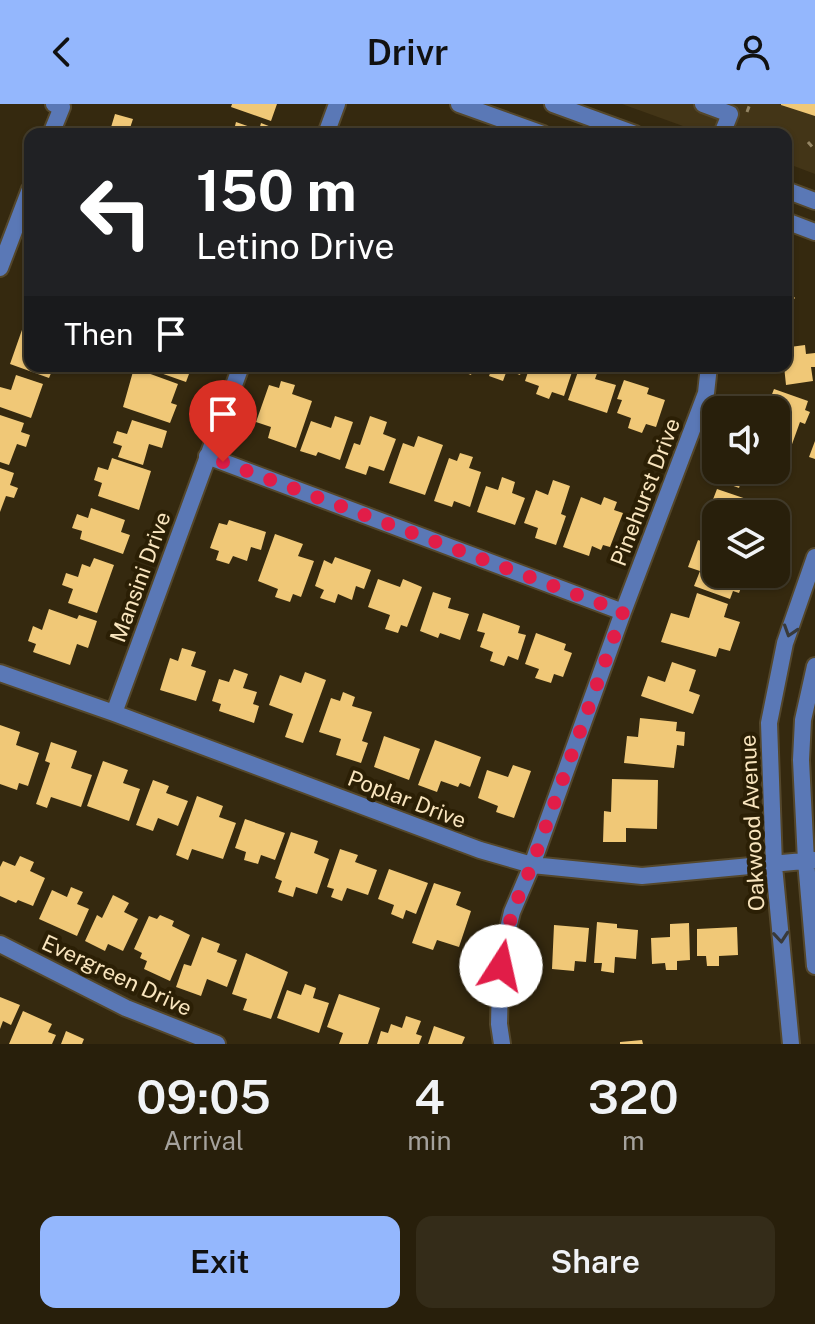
<!DOCTYPE html>
<style>
:root{--surface:#281f0b;--page:#342c19;--text:#f1f3f6;--muted:#a5a29d;--line:#443d2c;--accent:#94b7fd}
body{margin:0;font-family:"Public Sans",sans-serif;background:var(--page);color:var(--text);height:100vh;display:flex;flex-direction:column;font-size:30px;white-space:nowrap}
*{box-sizing:border-box;margin:0}
p{font-size:26px;color:var(--muted)}
.icon{flex:none;width:44px;height:44px;fill:none;stroke:currentColor;stroke-width:2;stroke-linecap:round;stroke-linejoin:round}
.map{position:relative;height:940px;overflow:hidden}
.details{display:flex;flex-direction:column;background:var(--surface);flex:1}
.details>*{flex:none}
.top-card{position:absolute;left:24px;top:24px;width:768px;height:244px;border-radius:16px;box-shadow:0 2px 6px #0004,0 0 0 2px var(--line);background:#202124;color:#fff;overflow:hidden}
.tools{position:absolute;left:702px;top:292px;display:grid;gap:16px}
.tools a{display:grid;place-items:center;width:88px;height:88px;border-radius:16px;background:var(--surface);box-shadow:0 2px 6px #0004,0 0 0 2px var(--line);font-size:40px}
.pin{position:absolute;display:grid;place-items:center;width:68px;height:68px;color:#fff;margin:-82px -34px;border-radius:50% 50% 50% 0;rotate:-45deg;box-shadow:0 0 8px #0007}
.pin .icon{rotate:45deg}
.me{position:absolute;width:88px;margin:-44px;rotate:10deg;stroke-linejoin:round;filter:drop-shadow(0 0 6px #0008)}
.turn{display:flex;align-items:center;gap:28px;height:168px;padding:0 40px;font-size:36px}
.turn .icon{width:104px;height:104px;stroke-width:2.5}
.turn b{display:block;font-size:56px;line-height:68px}
.then{display:flex;align-items:center;height:76px;padding:0 40px;background:#0003;gap:16px;font-size:30px}
.eta{display:flex;justify-content:space-evenly;align-items:center;height:136px;text-align:center}
.eta b{font-size:48px;font-weight:600;line-height:56px}
.cta{display:flex;gap:16px;margin-top:auto;padding:16px 40px}
.cta a{flex:1;height:92px;border-radius:16px;background:var(--accent);color:#111;font-size:32px;font-weight:600;line-height:92px;text-align:center}
.cta a+a{background:var(--page);color:var(--text)}
header{display:flex;justify-content:space-between;align-items:center;height:104px;padding:0 40px;background:var(--accent);color:#111;font-size:36px;font-weight:600}
.map>svg:first-child{display:block}
.built{fill:#433517}
.building{fill:#f0c877}
.lines{fill:none;stroke-linecap:round;stroke-linejoin:round}
.minor-casing{stroke:#54472b;stroke-width:20}
.path{stroke:#948564;stroke-width:3;stroke-dasharray:6 6;stroke-linecap:butt}
.minor{stroke:#5a78b6;stroke-width:16}
.oneway{stroke:#393a3a}
.route{stroke:#e11d48;stroke-width:14;stroke-dasharray:0 25.2}
.labels{text-anchor:middle;stroke-width:8;stroke-linejoin:round;paint-order:stroke}
.street-label{font-size:22px;fill:#f9e5be;stroke:#2b1f05}
</style>
<header><svg class="icon" aria-label="back" viewBox="0 0 24 24"><path d="M15 5l-7 7 7 7"/></svg>Drivr<svg class="icon" aria-label="person" viewBox="0 0 24 24"><circle cx="12" cy="8" r="4"/><path d="M4 21q1-7 8-7t8 7"/></svg></header>
<div class="map">
<svg width="815" height="940" viewBox="0 0 815 940">
<rect width="100%" height="100%" fill="#35290f"/>
<!-- built -->
<path class="built" d="M622,0H815V70L786,59V30H705Z"/>
<!-- building -->
<path class="building" d="M232,0H277L271,17L231,3Z
M781,0H815V12L781,1Z
M115,10L133,15L130,24L149,30H109Z
M236,18L259,26L261,19L279,26L278,30H222L225,22L234,26Z
M786,184L795,194L786,203Z
M23,223L30,225V262H54L49,274L10,260Z
M786,230L790,243L805,241L806,250L815,249V263H811L813,277L786,281L784,262H786Z
M154,262H192L186,278L152,266Z
M448,262H474L471,271Z
M493,262H523L520,271L507,266L503,277L489,272Z
M530,262H574L564,292L552,288L549,295L536,290L539,282L525,277Z
M580,262L599,264L595,275L616,281L607,309L568,296Z
M134,264L178,280L171,299L177,301L170,319L123,303Z
M16,271L43,280L31,314L0,303V283L11,286Z
M624,276L649,284L647,290L665,296L656,323L646,320L642,329L628,324L631,314L617,309L622,296L617,295Z
M281,277L295,281L292,290L312,297L296,344L268,334L271,323L256,318L269,281L279,284Z
M774,285L808,297L805,306L810,308L805,320L800,318L791,343L776,337V306H766Z
M0,311L24,319L21,328L30,331L26,343L17,340L9,361L0,358Z
M335,312L353,318L340,356L318,348L316,352L300,347L311,317L331,324Z
M370,312L387,318L383,330L396,335L384,367L369,362L366,371L345,364L354,339L360,341Z
M132,316L167,327L162,344L149,340L143,361L118,353L122,342L113,339L117,327L127,330Z
M418,332L443,341L425,391L389,379L403,339L414,343Z
M815,337V355L809,353Z
M460,349L473,353L469,364L481,368L470,403L454,397L452,403L434,397L449,354L457,357Z
M112,354L151,367L139,406L98,392L102,379L94,376L98,363L108,366Z
M0,364L14,369L10,381L18,384L14,394L6,392L0,408Z
M724,366H771L769,371L758,368L753,382L741,378L739,384L720,377Z
M502,373L515,378L512,389L525,394L515,421L477,408L486,382L498,386Z
M553,376L570,382L561,410L566,412L556,441L535,434L538,424L524,419L536,386L548,391Z
M717,385L764,401L761,410H716V414L707,411Z
M581,393L601,401L604,393L617,398L614,406L623,409L610,443L603,441L601,446L592,442L589,452L563,443Z
M91,404L125,416L121,428L130,431L123,450L80,435L82,427L72,424L77,410L88,414Z
M229,416L266,428L261,446L251,443L247,457L233,452L229,460L216,456L219,447L210,444L219,419L227,421Z
M275,430L303,440L298,452L314,457L301,493L293,490L290,498L275,493L278,485L258,477Z
M698,436L716,443V470H739L737,474L744,476L739,489L733,487L730,495L694,482L700,467L688,463Z
M335,453L371,466L364,485L356,482L352,496L338,490L335,499L320,494L324,486L315,482L324,456L332,460Z
M94,454L114,461L97,509L68,499L73,485L62,481L66,469L78,473L82,460L90,463Z
M378,475L400,483L403,475L422,483L407,523L401,521L398,529L385,525L390,511L368,503Z
M433,488L451,494L448,504L469,510L460,536L440,529L438,534L420,527Z
M697,489L728,500L724,513L740,518L730,547L719,544L716,553L661,538L671,509L689,514Z
M49,505L77,515L79,511L97,517L88,544L77,540L70,561L33,548L36,540L28,537L33,522L42,526Z
M483,509L520,522L518,529L526,531L518,556L508,552L504,562L490,557L493,548L480,543L485,529L477,527Z
M536,529L566,540L564,546L572,549L563,573L554,570L551,579L535,574L539,565L525,560Z
M182,544L196,548L191,562L206,567L196,597L160,586L170,554L178,557Z
M672,558L696,566L689,587L700,591L693,610L641,592L648,572L665,578Z
M234,565L248,570L243,584L257,588L253,600L259,602L254,619L219,607L221,600L212,597L219,575L229,578Z
M305,568L326,576L303,639L285,633L293,610L269,601L280,571L301,579Z
M343,588L355,593L352,602L372,608L362,637L368,639L361,659L336,651L341,635L319,628L331,594L340,597Z
M640,614L677,618L676,627L685,628L684,642L677,641L674,664L624,659L627,632L638,633Z
M0,621L20,628L16,641L39,649L28,682L19,679L17,686L0,680Z
M384,632L420,645L409,676L374,663Z
M435,636L481,653L470,683L460,679L458,683L441,677L437,688L418,681Z
M51,638L77,647L71,664L92,671L81,703L51,693L47,704L36,700L50,659L45,657Z
M103,657L128,666L123,679L140,685L129,717L87,702Z
M513,661L531,667L514,714L496,708L498,702L478,694L487,666L508,673Z
M612,675L658,676L657,725L626,724V738H603L604,707L611,708Z
M153,676L169,682L166,689L188,697L178,722L158,714L153,727L136,721Z
M197,692L223,702L219,713L236,719L223,755L192,745L188,756L176,751Z
M245,715L285,729L275,756L261,751L258,760L244,756L246,748L235,744Z
M291,728L318,737L314,749L329,755L317,790L296,783L293,793L278,788L282,777L275,774Z
M340,745L358,751L355,758L377,766L368,791L347,784L342,797L331,793L334,785L327,783Z
M20,752L34,758L30,767L45,774L33,802L18,796L16,799L0,792V763L3,757L15,762Z
M389,765L428,779L416,810L406,806L403,815L391,810L394,801L378,795Z
M434,779L461,788L456,801L471,807L459,843L437,836L433,846L412,839Z
M71,783L83,788L77,800L89,805L77,832L39,815L52,786L67,793Z
M113,791L129,799L124,808L138,815L123,847L108,840L105,847L85,837L97,811L102,814Z
M160,811L174,817L172,822L190,831L170,877L144,865L147,857L140,854L142,849L134,845L149,812L157,815Z
M597,818L617,820V824L638,826L636,855L615,853L614,869L601,867L602,859H594Z
M689,819L690,856L677,857V866H666L665,859L652,860L651,834L670,833V820Z
M554,821L589,824L586,858L575,857L574,867L552,865Z
M737,823L738,851L719,852V862H707L706,852H697V825Z
M202,833L220,840L217,848L237,856L227,883L207,875L201,892L176,883L184,860L191,862Z
M246,849L288,868L271,915L243,906L247,895L232,890Z
M305,880L316,884L313,894L329,899L319,929L277,914L287,886L301,891Z
M339,890L380,904L368,940H339L343,929L327,923Z
M0,893L20,901L11,921L3,917L0,925Z
M23,907L52,920L48,928L56,931L52,940H9Z
M406,912L421,917L416,930L422,932L419,940H377L381,927L388,929L391,920L402,924Z
M434,922L465,933L462,940H428Z
M66,927L84,935L82,940H61Z
M642,936L643,940H620V938Z"/>
<g class="lines">
<defs>
<path id="minor" d="M459,0L543,30
M553,0L635,30
M703,0L730,10L722,30
M51,30L62,3L54,0
M326,30L337,0
M786,86L815,97
M786,117L815,128
M0,164L30,85
M207,352L623,508
M815,562L803,616L801,656L806,757L815,862
M0,569L114,609L480,746L532,761L642,772L815,756
M114,609L241,262
M0,840L126,904L217,940
M502,940L499,920L500,878L503,845L512,808L532,761L623,508L706,289L709,262
M791,940L774,762L769,619L785,539L815,453"/>
</defs>
<!-- minor casing -->
<use href="#minor" class="minor-casing"/>
<!-- path -->
<path class="path" d="M747,8L750,0
M808,38L815,46"/>
<!-- minor -->
<use href="#minor" class="minor"/>
</g>
<!-- one-way arrows -->
<defs><path id="oneway-chevron" d="M-2-3.5L2.5 0L-2 3.5" fill="none" stroke-width="1.6" stroke-linecap="round" stroke-linejoin="round" transform="scale(2)"/></defs>
<g class="oneway">
<use href="#oneway-chevron" transform="translate(790 527) rotate(108)"/>
<use href="#oneway-chevron" transform="translate(781 833) rotate(85)"/>
</g>
<g class="lines">
<!-- route -->
<path class="route" d="M223,358L623,508L532,761L512,808L501,862"/>
</g>
<g class="labels">
<!-- street labels -->
<g class="street-label">
<text transform="translate(645 388) rotate(-69)" y="8">Pinehurst Drive</text>
<text transform="translate(140 473) rotate(-70)" y="8">Mansini Drive</text>
<text transform="translate(407 695) rotate(21)" y="8">Poplar Drive</text>
<text transform="translate(752 719) rotate(-93)" y="8">Oakwood Avenue</text>
<text transform="translate(117 871) rotate(25)" y="8">Evergreen Drive</text>
</g>
</g>
</svg>
<div class="tools">
<a><svg class="icon" aria-label="sound" viewBox="0 0 24 24"><path d="M4 9h4l5-4v14l-5-4H4zM17 9q2 3 0 6"/></svg></a>
<a><svg class="icon" aria-label="layers" viewBox="0 0 24 24"><path d="M12 4l9 5-9 5-9-5zM3 14l9 5 9-5"/></svg></a>
</div>
<div class="pin" style="left:223px;top:358px;background:#d93025"><svg class="icon" aria-label="arrive" viewBox="0 0 24 24"><path d="M6 21V4h12l-3 4 3 4H6"/></svg></div>
<svg class="me" style="left:501px;top:862px" viewBox="-20 -20 40 40"><circle r="19" fill="#fff"/><path d="M0-13L10 11 0 6-10 11z" fill="#e11d48"/></svg>
<div class="top-card">
<div class="turn"><svg class="icon" aria-label="left" viewBox="0 0 24 24"><path d="M17 20v-9H6M10 6l-5 5 5 5"/></svg><div><b>150 m</b>Letino Drive</div></div>
<div class="then">Then<svg class="icon" aria-label="arrive" viewBox="0 0 24 24"><path d="M6 21V4h12l-3 4 3 4H6"/></svg></div>
</div>
</div>
<section class="details">
<div class="eta">
<div><b>09:05</b><p>Arrival</p></div>
<div><b>4</b><p>min</p></div>
<div><b>320</b><p>m</p></div>
</div>
<div class="cta"><a>Exit</a><a>Share</a></div>
</section>
